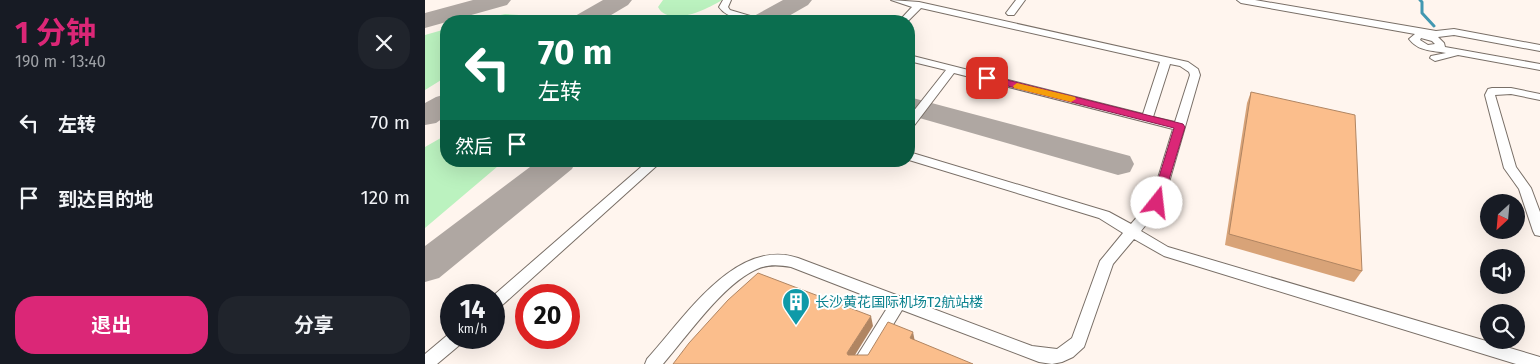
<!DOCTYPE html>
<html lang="zh">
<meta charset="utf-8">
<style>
:root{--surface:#171b24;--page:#20242c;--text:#f1f3f6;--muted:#9ea1a6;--accent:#db2777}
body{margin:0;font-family:"Fira Sans","Noto Sans SC",sans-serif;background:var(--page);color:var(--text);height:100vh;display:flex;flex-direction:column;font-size:19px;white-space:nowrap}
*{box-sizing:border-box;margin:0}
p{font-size:16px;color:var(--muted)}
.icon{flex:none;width:28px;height:28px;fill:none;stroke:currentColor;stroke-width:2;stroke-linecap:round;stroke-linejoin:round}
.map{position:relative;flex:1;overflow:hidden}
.drawer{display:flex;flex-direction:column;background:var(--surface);width:425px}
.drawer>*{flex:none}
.top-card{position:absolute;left:15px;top:15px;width:475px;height:152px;border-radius:20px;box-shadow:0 5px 20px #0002;background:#0b6e4f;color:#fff;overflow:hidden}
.needle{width:32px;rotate:206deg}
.controls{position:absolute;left:1055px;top:194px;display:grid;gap:10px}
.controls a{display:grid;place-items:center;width:45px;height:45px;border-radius:50%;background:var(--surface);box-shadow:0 5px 20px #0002;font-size:25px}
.speed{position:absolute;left:15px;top:284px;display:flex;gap:10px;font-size:25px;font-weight:700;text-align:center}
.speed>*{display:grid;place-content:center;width:65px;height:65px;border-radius:50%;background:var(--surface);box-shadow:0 5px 20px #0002;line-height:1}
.speed small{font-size:12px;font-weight:400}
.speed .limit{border:8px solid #d22;background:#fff;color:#111}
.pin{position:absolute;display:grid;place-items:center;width:42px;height:42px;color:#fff;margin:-21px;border-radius:10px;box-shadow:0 2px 8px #0006}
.me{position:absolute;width:55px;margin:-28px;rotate:16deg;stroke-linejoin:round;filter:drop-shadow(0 0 4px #0008)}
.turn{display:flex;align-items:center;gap:18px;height:105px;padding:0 15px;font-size:22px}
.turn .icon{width:65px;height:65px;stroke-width:2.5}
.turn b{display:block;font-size:35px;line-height:42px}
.then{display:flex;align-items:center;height:48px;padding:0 15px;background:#0003;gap:10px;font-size:19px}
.round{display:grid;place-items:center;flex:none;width:52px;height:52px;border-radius:20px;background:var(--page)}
.head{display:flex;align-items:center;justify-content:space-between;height:85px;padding:0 15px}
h1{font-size:30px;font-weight:700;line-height:38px;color:var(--accent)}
.button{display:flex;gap:10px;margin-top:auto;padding:10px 15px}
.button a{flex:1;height:58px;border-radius:20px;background:var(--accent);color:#fff;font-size:20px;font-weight:700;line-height:58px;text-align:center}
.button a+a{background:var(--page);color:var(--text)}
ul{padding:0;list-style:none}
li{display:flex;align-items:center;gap:15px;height:75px;padding:0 15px}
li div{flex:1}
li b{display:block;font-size:19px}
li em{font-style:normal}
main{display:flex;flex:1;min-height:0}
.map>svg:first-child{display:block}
.green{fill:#bbf2bf}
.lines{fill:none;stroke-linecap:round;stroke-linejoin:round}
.stream{stroke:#4298b1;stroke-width:3}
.taxiway{fill:#afa7a2;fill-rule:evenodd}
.minor-casing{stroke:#796f67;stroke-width:2}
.minor{fill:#fff;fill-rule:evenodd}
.wall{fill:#d8a378}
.shaded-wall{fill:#b08562}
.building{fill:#fbbe8c;stroke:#b08562}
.route{fill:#db2777;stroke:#8e194d}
.slow{fill:#f59e0b}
.labels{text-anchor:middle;stroke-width:4;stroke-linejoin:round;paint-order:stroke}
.culture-label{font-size:14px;fill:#0d838f;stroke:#fff;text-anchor:start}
</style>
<main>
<section class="drawer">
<div class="head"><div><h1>1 分钟</h1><p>190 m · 13:40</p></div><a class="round"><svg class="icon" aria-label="close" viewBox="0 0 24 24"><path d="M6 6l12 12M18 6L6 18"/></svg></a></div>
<ul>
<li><svg class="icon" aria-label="left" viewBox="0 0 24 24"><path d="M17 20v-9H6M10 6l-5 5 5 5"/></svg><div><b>左转</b></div><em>70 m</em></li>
<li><svg class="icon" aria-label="arrive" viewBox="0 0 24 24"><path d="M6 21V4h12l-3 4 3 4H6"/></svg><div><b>到达目的地</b></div><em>120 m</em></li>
</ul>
<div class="button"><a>退出</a><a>分享</a></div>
</section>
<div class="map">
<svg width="1115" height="364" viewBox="0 0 1115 364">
<rect width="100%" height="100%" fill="#fff5ee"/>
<!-- green -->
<path class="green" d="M238,0H297C283,9 244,28 233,7Z
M80,14L94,15L99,21H47Z
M21,29V77L0,90V35Z
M21,135V161H79L0,228V147Z"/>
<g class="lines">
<!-- stream -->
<path class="stream" d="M995,0L997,2V13L1009,26"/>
<!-- taxiway -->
<path class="taxiway" d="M48,0H86L82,5L0,28V13Z
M178,0H207L203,5L176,21H147L150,16Z
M358,0H387L383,5L355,21H326L329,16Z
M21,94V116L11,123L0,125V103L11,97Z
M484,97L705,156L709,164L705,172L693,175L484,115Z
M113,161H151L147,169L14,278L0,282V246Z"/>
<defs>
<path id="minor" d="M298,0H306L303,7L305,10L342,21C327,22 303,20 294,7Z
M466,0L494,2L763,62L773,69L775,75L738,203L716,231L743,247L1115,357V364H1091L739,256L709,239L688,264L659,347L648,357L637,362L627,364L614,362L477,310L444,364H427L464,305L366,267C355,265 343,264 332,269C298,284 263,335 238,364H220L222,359C259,319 310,237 373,258L607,346L632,349L647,338L675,261L698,233L674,218L484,160V152L684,212L706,224L726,201L748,129L529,73L488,127L484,128V117L521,70L484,61V55L718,114L735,62L496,8L483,21H474L487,7ZM745,64L755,66L764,72L765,75L750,122L728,117Z
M591,0H600L589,15H583L581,13Z
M812,0H830L1011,31L1029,29L1115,45V51L1029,35L1013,37L1019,43L1020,47L1115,64V70L1033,55L1010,61L1005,58L1006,56L1021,53C1007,50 994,52 984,39L990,34L816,3ZM996,38L1007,41L1010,44L1003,45L995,40Z
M1067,88H1086L1115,94V100L1086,94L1070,95L1091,167L1106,188L1115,212V236L1110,235L1108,231L1094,189L1079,168L1060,95L1063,89Z
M223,161H237L74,308L69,310V295Z
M25,333L26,338H39L37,343L12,364H0V354Z"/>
</defs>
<!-- minor casing -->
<use href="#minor" class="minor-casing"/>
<!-- minor -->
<use href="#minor" class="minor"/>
</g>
<!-- wall -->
<path class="wall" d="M826,92L937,271L929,282L800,245L822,103Z"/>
<!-- shaded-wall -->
<path class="shaded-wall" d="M446,316L448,326L425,363L422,353Z
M488,332L490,342L485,338Z"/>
<!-- building -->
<path class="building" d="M826,92L930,115L937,271L804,234Z
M333,273L446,316L422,353L423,355H443L463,322L488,332L485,338L548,364H248L264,343L303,300Z"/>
<!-- route -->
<path class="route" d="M562,75L758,124L760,127L736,206H728L726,203L749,128L559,80L558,78Z"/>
<!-- slow -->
<path class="slow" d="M592,83L650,97L651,99L646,102L589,88L588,86Z"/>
<!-- icons -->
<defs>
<symbol id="building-pin" viewBox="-11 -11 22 30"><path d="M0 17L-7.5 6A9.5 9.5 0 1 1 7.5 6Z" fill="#0f9aa8" stroke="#fff"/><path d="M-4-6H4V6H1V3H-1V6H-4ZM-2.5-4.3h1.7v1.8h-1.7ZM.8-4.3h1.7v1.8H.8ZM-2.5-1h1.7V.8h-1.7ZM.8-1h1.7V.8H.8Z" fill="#fff"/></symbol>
</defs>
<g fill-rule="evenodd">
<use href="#building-pin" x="355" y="286" width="32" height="43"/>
</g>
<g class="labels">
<!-- culture labels -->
<g class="culture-label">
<text x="390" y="307">长沙黄花国际机场T2航站楼</text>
</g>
</g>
</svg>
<div class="controls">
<a><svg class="needle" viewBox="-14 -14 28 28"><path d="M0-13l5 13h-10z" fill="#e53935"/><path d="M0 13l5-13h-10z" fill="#9ea1a6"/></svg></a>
<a><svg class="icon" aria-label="sound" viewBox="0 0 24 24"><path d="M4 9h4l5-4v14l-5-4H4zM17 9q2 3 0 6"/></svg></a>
<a><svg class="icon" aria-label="search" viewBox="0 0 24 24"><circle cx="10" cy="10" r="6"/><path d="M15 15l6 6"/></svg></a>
</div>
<div class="speed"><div>14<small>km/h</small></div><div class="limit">20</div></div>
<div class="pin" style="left:562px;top:78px;background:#d93025"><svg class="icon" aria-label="arrive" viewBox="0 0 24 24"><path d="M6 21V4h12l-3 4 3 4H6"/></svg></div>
<svg class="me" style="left:732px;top:203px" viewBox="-20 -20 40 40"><circle r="19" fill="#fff"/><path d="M0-13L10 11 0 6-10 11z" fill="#db2777"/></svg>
<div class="top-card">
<div class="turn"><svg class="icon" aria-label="left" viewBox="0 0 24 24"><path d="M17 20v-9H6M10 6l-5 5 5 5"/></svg><div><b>70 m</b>左转</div></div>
<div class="then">然后<svg class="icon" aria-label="arrive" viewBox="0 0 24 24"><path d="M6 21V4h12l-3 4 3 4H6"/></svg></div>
</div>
</div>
</main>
